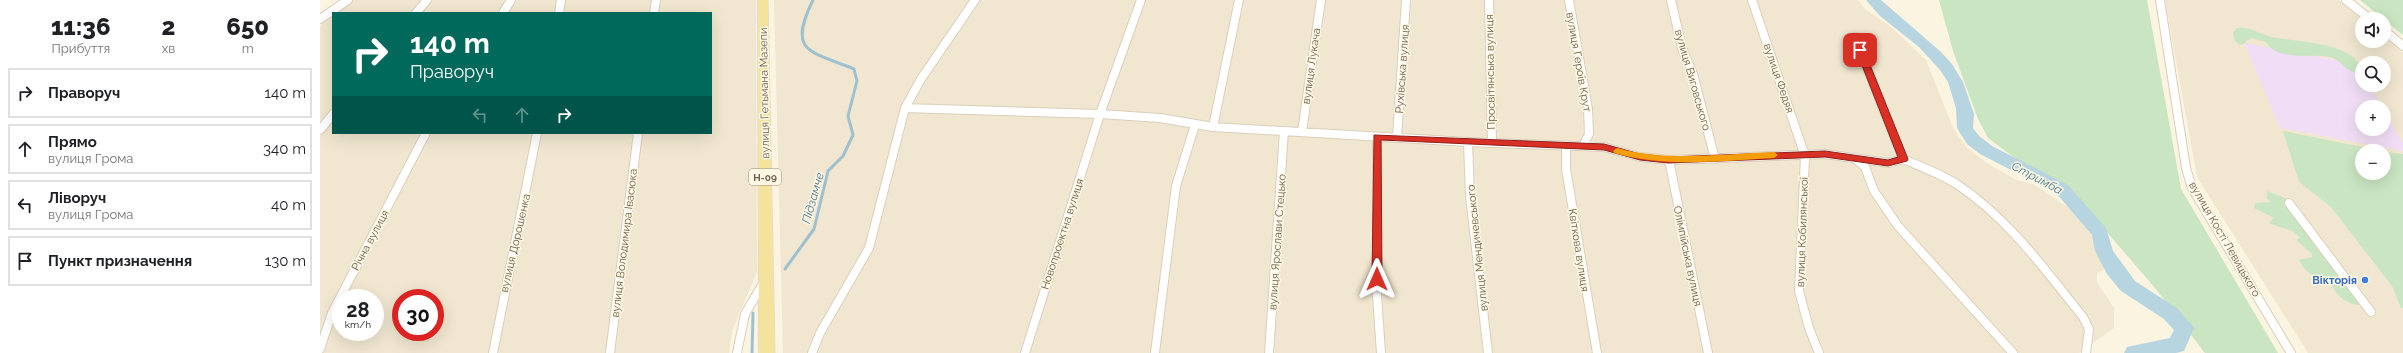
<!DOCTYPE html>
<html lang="uk">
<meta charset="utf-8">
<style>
:root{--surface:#fff;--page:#f6f6f6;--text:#202124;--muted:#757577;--line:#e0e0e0}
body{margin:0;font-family:Raleway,sans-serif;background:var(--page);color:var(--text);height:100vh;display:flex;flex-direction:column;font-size:15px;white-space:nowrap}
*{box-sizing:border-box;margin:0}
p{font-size:13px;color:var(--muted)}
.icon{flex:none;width:22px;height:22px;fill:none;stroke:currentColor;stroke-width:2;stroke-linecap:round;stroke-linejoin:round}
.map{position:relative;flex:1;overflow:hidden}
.sheet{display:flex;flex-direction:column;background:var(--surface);width:320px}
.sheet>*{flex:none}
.top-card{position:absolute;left:12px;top:12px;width:380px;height:122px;border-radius:0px;box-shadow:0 4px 16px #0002;background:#00695c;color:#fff;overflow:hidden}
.tools{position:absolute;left:2035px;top:12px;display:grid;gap:8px}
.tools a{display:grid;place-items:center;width:36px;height:36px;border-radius:50%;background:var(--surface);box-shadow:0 4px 16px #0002;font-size:20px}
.speed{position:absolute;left:12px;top:289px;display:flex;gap:8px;font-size:20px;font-weight:700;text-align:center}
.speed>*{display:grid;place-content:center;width:52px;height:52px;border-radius:50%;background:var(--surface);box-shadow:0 4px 16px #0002;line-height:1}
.speed small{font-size:10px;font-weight:400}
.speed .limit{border:6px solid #d22;background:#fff;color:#111}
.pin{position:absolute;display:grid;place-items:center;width:34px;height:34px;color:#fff;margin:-17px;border-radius:8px;box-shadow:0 2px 6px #0006}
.me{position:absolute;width:44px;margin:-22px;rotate:0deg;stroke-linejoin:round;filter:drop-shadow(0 0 3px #0008)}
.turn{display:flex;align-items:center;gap:14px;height:84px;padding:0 12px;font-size:18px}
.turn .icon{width:52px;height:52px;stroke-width:2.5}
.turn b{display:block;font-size:28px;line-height:34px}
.lanes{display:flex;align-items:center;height:38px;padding:0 12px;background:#0003;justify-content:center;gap:20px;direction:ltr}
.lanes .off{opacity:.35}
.eta{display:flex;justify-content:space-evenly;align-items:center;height:68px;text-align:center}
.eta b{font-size:24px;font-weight:800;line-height:28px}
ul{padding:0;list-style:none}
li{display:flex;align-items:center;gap:12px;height:50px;margin:0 8px 6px;padding:0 4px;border:2px solid var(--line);border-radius:0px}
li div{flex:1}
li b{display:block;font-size:15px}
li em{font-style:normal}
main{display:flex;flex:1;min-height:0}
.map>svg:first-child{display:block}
.residential{fill:#f1e7d0;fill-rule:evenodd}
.education{fill:#f1def6}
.green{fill:#c9e5c1}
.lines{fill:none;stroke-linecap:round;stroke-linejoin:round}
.stream{stroke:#9ec1d2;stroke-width:3}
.river{fill:#b7d4e1;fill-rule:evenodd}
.minor-casing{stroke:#dacfbb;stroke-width:10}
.primary-casing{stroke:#dcd8d4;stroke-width:1}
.minor{stroke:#fff;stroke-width:8}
.primary{fill:#f4e39d;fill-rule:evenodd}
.route{fill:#d93025;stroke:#8d1f18}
.slow{fill:#f59e0b}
.shop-dot{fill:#3f7fe0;stroke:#fdf8e6;stroke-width:1.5}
.labels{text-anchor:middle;stroke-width:3;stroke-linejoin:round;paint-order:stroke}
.shield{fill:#fdf8e6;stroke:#998c79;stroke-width:1}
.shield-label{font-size:10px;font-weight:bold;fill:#6e5d4a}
.street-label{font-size:11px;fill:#6e5d4a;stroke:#fdf8e6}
.shop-label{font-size:11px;font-weight:bold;fill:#366cbe;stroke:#fdf8e6;text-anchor:end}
.water-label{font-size:12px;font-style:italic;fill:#4c788d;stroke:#fdf8e6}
</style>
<main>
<section class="sheet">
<div class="eta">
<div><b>11:36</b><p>Прибуття</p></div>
<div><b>2</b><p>хв</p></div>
<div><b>650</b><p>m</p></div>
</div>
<ul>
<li><svg class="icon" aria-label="right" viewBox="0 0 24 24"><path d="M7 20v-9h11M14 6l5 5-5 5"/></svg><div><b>Праворуч</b></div><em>140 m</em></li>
<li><svg class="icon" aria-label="ahead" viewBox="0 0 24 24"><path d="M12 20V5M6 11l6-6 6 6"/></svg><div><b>Прямо</b><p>вулиця Грома</p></div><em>340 m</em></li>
<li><svg class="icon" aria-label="left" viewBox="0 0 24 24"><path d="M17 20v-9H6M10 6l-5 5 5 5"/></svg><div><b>Ліворуч</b><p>вулиця Грома</p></div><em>40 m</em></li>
<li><svg class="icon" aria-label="arrive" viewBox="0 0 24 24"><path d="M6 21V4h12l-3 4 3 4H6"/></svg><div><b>Пункт призначення</b></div><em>130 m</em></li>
</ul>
</section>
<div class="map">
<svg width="2083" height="353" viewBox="0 0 2083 353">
<rect width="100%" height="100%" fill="#faf4e1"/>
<!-- residential -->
<path class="residential" d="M30,0H436L437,272L412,331L409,353H0V26L15,10ZM13,13H391V133H13ZM21,298H55V332H21ZM81,298H115V332H81Z
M454,0H1538L1545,9L1571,27L1606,60L1633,128L1647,148L1667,163L1696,180L1713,184L1748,207L1770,233L1788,268L1777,273V282L1794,308V328L1759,353H463Z
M1845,0H2019L2042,19V41H2064V37L2083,53V353H1988L1877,177ZM2042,63H2064V85H2042ZM2042,107H2064V129H2042ZM2042,151H2064V173H2042Z"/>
<!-- education -->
<path class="education" d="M1924,43L2037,64L2042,72V85H2049L2062,107H2042V129H2064V110L2083,143V151L1960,128Z"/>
<!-- green -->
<path class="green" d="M1619,0H1827L1861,189L1958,353H1885L1835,288L1774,217L1668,138L1658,119L1633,51Z
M2040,0H2083V35Z
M1917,28C1930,26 1940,34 1952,37C1974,42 2042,42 2042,74C2025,73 2022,60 2010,57C1991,53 1958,62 1946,42L1931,38L1922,45C1915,44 1914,39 1913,33Z
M1963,131L2061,151H2042V173H2064V152L2083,154V308H2081L2072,286L2011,207L1979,182Z
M1947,191L1965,198L2041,303L2037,305C2021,302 2014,291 2007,277C1992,278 1985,272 1979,260L1992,257V254L1976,240L1980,238C1973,227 1960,229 1949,223L1954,218L1934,208L1935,203L1951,202L1947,199Z"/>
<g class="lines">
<!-- stream -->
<path class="stream" d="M465,269L494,229L508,171L523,156L533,135L528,116L537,81L534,69C490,51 467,53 493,0
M432,353L433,313"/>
<!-- river -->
<path class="river" d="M1546,0H1561L1621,52L1632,64L1643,82L1654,114L1653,128L1659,136L1672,146L1748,185L1786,228L1793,251L1815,281L1858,309L1874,328L1864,351L1856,353H1804L1807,347L1850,338L1854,330L1844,319L1801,291L1787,274L1775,251L1772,235L1736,193L1660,154L1647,144L1637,128L1636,108L1628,82L1620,70L1599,47L1560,16Z"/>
<defs>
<path id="minor" d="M1169,0L1172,143
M1249,0L1268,109L1269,134L1263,146
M1351,0L1362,48L1373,74L1395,159
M1432,0L1485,156L1479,291L1489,328L1499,353
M1840,0L1866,168L1872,188L1971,353
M2026,0L2050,19
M96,13L107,0
M183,13L191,0
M239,13L241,0
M334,13L336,0
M0,19L28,0
M2064,30L2083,46
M585,108L780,114L840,118L893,127L1148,142L1284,147L1320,157L1349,160L1505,154L1569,163L1583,159L1535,37
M893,127L919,0
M0,130L13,114
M982,132L1001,0
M1057,137V295L1061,353
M1077,138L1086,0
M1148,142L1150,196L1168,353
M1246,146V169L1277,353
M1534,158L1545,167L1554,191L1578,226L1693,353
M1583,159C1602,167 1621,174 1638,185C1689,219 1725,270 1763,317L1769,329L1766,353
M1349,160L1388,353
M1969,203L2051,312
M0,349L12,313L106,133
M173,353L217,133
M290,353L318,133
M417,353L425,314L445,280
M492,353L500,333L549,248L585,108L601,79L655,0
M705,353L780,114L821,0
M835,353L856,186L875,125
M949,353L964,131"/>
<path id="primary" d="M438,0H448L455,353H439Z"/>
</defs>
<!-- minor casing -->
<use href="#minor" class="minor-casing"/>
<!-- primary casing -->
<use href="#primary" class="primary-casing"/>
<!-- minor -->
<use href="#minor" class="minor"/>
<!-- primary -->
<use href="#primary" class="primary"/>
</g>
<!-- route -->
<path class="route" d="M1537,48L1544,50L1588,159L1587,161L1568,166L1505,157L1348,163L1320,160L1284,150L1061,140L1062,279L1057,283L1052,279L1054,135L1284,144L1320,154L1348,157L1505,151L1568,160L1578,157L1536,50Z"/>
<!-- slow -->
<path class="slow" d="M1297,148C1348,162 1401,154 1454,152L1458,155L1454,158C1400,161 1347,168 1294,153L1293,151Z"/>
<!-- markers -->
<circle class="shop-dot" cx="2045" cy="280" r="4"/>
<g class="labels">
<!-- shield labels -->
<rect class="shield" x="429" y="169" width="32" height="16" rx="3"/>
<g class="shield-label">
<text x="445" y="181">Н-09</text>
</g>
<!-- street labels -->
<g class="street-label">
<text transform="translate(1259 62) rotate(80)" y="4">вулиця Героїв Крут</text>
<text transform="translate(991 66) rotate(-82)" y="4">вулиця Лукача</text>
<text transform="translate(1082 69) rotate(-86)" y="4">Рухівська вулиця</text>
<text transform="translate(1170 72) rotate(-91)" y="4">Просвітянська вулиця</text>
<text transform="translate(1459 78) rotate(71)" y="4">вулиця Федяя</text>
<text transform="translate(1373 80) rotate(74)" y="4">вулиця Виговського</text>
<text transform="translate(444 93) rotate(-91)" y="4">вулиця Гетьмана Мазепи</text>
<text transform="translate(1482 232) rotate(-88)" y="4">вулиця Кобилянської</text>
<text transform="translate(742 234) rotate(-72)" y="4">Новопроектна вулиця</text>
<text transform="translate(1905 239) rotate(60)" y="4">вулиця Кості Левицького</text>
<text transform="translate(50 240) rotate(-62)" y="4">Річна вулиця</text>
<text transform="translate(957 242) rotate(-86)" y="4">вулиця Ярослави Стецько</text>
<text transform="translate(195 243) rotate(-77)" y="4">вулиця Дорошенка</text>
<text transform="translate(304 243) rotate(-83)" y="4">вулиця Володимира Івасюка</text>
<text transform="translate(1157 248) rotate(-96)" y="4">вулиця Мендичевського</text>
<text transform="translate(1259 250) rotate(81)" y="4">Квіткова вулиця</text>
<text transform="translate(1368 256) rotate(78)" y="4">Олімпійська вулиця</text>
</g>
<!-- shop labels -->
<g class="shop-label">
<text x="2037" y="284">Вікторія</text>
</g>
<!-- water labels -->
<g class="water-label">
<text transform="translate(1717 178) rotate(28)" y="4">Стримба</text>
<text transform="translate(493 198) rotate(-74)" y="4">Підзамче</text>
</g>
</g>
</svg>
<div class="tools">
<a><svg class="icon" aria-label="sound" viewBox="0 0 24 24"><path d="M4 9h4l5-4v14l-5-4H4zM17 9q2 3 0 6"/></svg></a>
<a><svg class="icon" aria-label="search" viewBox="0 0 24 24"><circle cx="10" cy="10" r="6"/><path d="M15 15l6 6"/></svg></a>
<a>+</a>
<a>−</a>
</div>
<div class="speed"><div>28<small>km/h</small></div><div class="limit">30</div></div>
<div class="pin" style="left:1540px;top:50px;background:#d93025"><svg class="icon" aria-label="arrive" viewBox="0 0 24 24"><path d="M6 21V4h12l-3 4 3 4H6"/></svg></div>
<svg class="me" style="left:1057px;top:279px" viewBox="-20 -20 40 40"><path d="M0-17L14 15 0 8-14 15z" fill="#d93025" stroke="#fff" stroke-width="4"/></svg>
<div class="top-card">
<div class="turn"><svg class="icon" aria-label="right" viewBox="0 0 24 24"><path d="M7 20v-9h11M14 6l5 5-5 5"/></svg><div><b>140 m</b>Праворуч</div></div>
<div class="lanes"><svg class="icon off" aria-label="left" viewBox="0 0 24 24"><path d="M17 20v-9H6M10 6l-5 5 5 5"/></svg><svg class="icon off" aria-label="ahead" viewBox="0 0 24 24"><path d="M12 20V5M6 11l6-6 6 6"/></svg><svg class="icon" aria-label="right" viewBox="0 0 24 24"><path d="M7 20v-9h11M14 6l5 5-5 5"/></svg></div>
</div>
</div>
</main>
